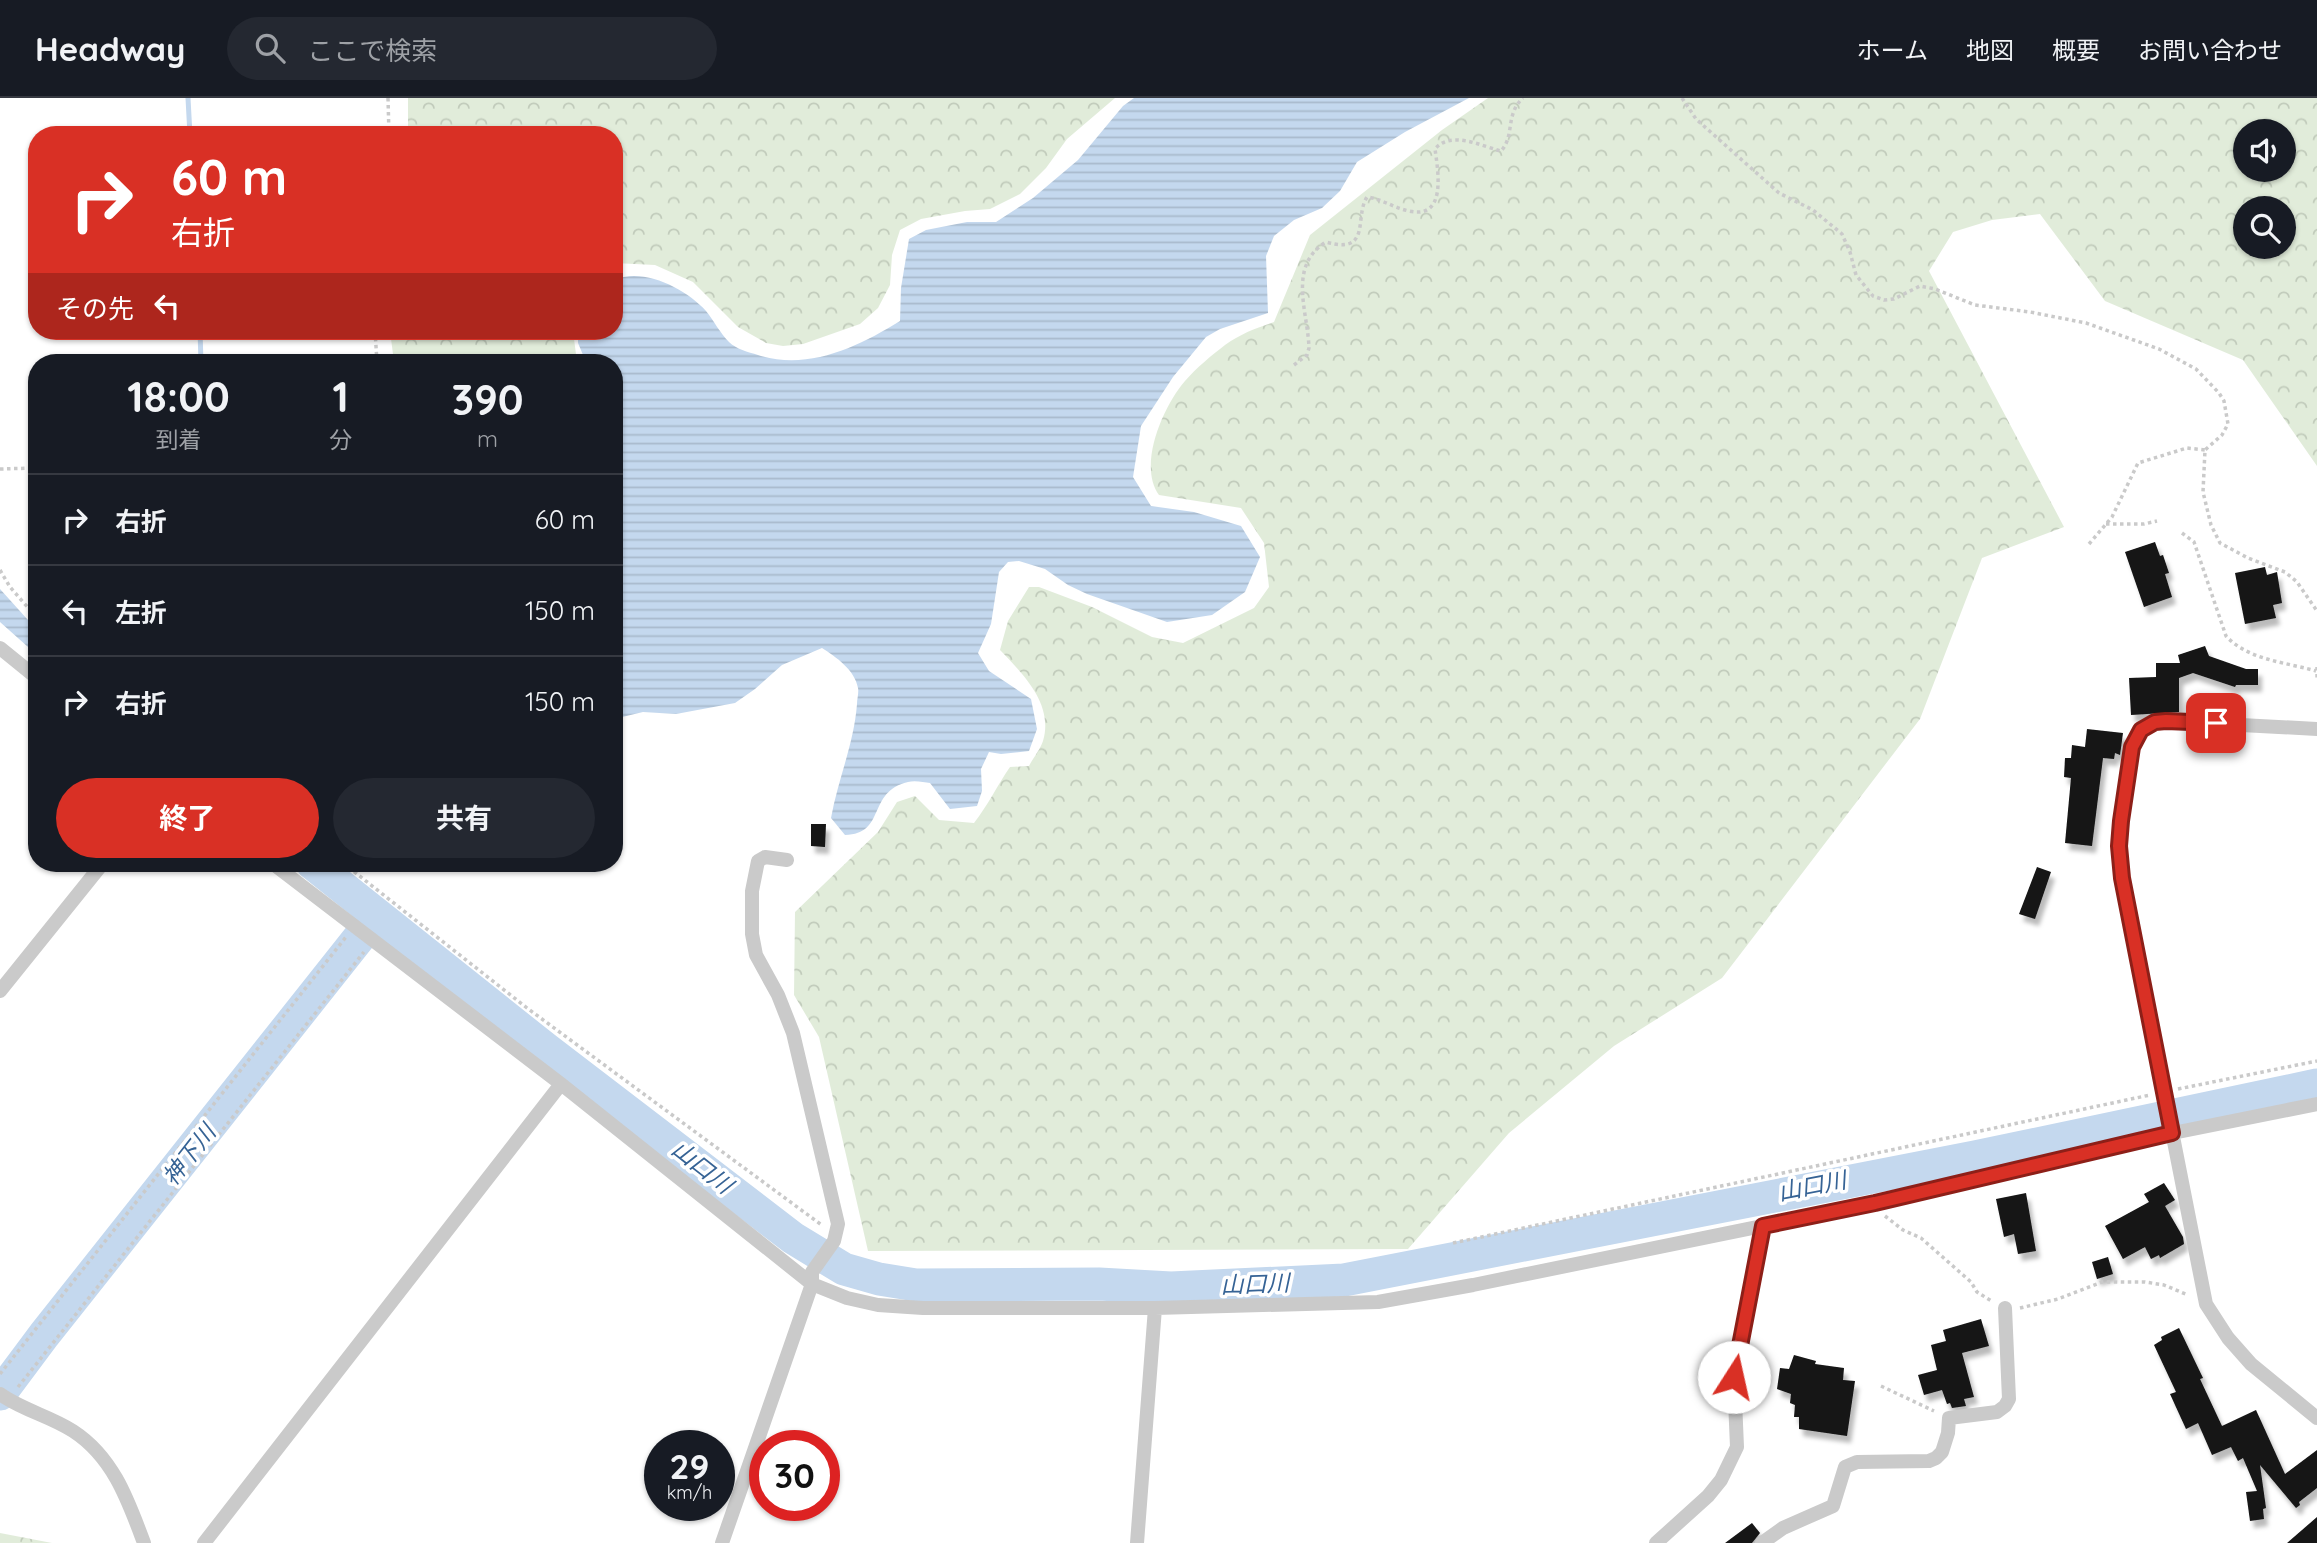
<!DOCTYPE html>
<html lang="ja">
<meta charset="utf-8">
<style>
:root{--surface:#171b24;--page:#242831;--text:#f1f3f6;--muted:#9ea1a6;--line:#363941;--accent:#d93025}
body{margin:0;font-family:Quicksand,"Noto Sans JP",sans-serif;background:var(--page);color:var(--text);height:100vh;display:flex;flex-direction:column;font-size:26px;white-space:nowrap}
*{box-sizing:border-box;margin:0}
p{font-size:23px;color:var(--muted)}
.icon{flex:none;width:38px;height:38px;fill:none;stroke:currentColor;stroke-width:2;stroke-linecap:round;stroke-linejoin:round}
.map{position:relative;flex:1;overflow:hidden}
.side{position:absolute;left:28px;top:256px;width:595px;height:518px;display:flex;flex-direction:column;background:var(--surface);border-radius:28px;box-shadow:0 2px 5px #0004}
.side>*{flex:none}
.banner{position:absolute;left:28px;top:28px;width:595px;height:214px;border-radius:28px;box-shadow:0 2px 5px #0004;background:#d93025;color:#fff;overflow:hidden}
.fabs{position:absolute;left:2233px;top:21px;display:grid;gap:14px}
.fabs a{display:grid;place-items:center;width:63px;height:63px;border-radius:50%;background:var(--surface);box-shadow:0 2px 5px #0004;font-size:35px}
.speed{position:absolute;left:644px;top:1332px;display:flex;gap:14px;font-size:35px;font-weight:700;text-align:center}
.speed>*{display:grid;place-content:center;width:91px;height:91px;border-radius:50%;background:var(--surface);box-shadow:0 2px 5px #0004;line-height:1}
.speed small{font-size:18px;font-weight:400}
.speed .limit{border:10px solid #d22;background:#fff;color:#111}
.pin{position:absolute;display:grid;place-items:center;width:60px;height:60px;color:#fff;margin:-30px;border-radius:14px;box-shadow:0 4px 10px #0006}
.me{position:absolute;width:77px;margin:-38px;rotate:10deg;stroke-linejoin:round;filter:drop-shadow(0 0 5px #0008)}
.turn{display:flex;align-items:center;gap:24px;height:147px;padding:0 28px;font-size:32px}
.turn .icon{width:91px;height:91px;stroke-width:2.5}
.turn b{display:block;font-size:49px;line-height:60px}
.then{display:flex;align-items:center;height:66px;padding:0 28px;background:#0003;gap:14px;font-size:26px}
.eta{display:flex;justify-content:space-evenly;align-items:center;height:119px;text-align:center}
.eta b{font-size:42px;font-weight:700;line-height:49px}
.action{display:flex;gap:14px;margin-top:auto;padding:14px 28px}
.action a{flex:1;height:80px;border-radius:42px;background:var(--accent);color:#fff;font-size:28px;font-weight:700;line-height:80px;text-align:center}
.action a+a{background:var(--page);color:var(--text)}
ul{padding:0;list-style:none}
li{display:flex;align-items:center;gap:21px;height:91px;padding:0 28px;border-top:2px solid var(--line)}
li div{flex:1}
li b{display:block;font-size:26px}
li em{font-style:normal}
header{display:flex;align-items:center;gap:42px;box-sizing:border-box;height:98px;padding:0 35px;background:var(--surface);border-bottom:2px solid var(--line)}
header strong{font-size:33px}
nav{display:flex;gap:38px;margin-inline-start:auto;font-size:24px}
.search{width:490px;height:63px;background:var(--page);display:flex;align-items:center;gap:18px;box-sizing:border-box;padding:0 24px;border-radius:38px;color:var(--muted);font-size:26px}
.map>svg:first-child{display:block}
.forest{fill:url(#forest-crowns);fill-rule:evenodd}
.water{fill:url(#water-rules)}
.lines{fill:none;stroke-linecap:round;stroke-linejoin:round}
.stream{stroke:#c4d8ee;stroke-width:5}
.river{stroke:#c4d8ee;stroke-width:33}
.building{fill:#141414;filter:url(#shadow)}
.path{stroke:#cacaca;stroke-width:3.5;stroke-dasharray:3.5 3.5;stroke-linecap:butt}
.street{stroke:#cacaca;stroke-width:14}
.route-casing{stroke:#8d1f18;stroke-width:18}
.route{stroke:#d93025;stroke-width:12}
.labels{text-anchor:middle;stroke-width:7;stroke-linejoin:round;paint-order:stroke}
.water-label{font-size:23px;font-style:italic;fill:#366395;stroke:#fff}
</style>
<header>
<strong>Headway</strong>
<div class="search"><svg class="icon" aria-label="search" viewBox="0 0 24 24"><circle cx="10" cy="10" r="6"/><path d="M15 15l6 6"/></svg>ここで検索</div>
<nav><a>ホーム</a><a>地図</a><a>概要</a><a>お問い合わせ</a></nav>
</header>
<div class="map">
<svg width="2317" height="1445" viewBox="0 0 2317 1445">
<defs>
<pattern id="forest-crowns" width="20" height="18" patternUnits="userSpaceOnUse" patternTransform="scale(1.75)"><rect width="20" height="18" fill="#e1ecda"/><path d="M2 6a3 3 0 1 1 6 0M12 15a3 3 0 1 1 6 0" fill="none" stroke="#c1cbbb"/></pattern>
<pattern id="water-rules" width="6" height="5" patternUnits="userSpaceOnUse" patternTransform="scale(1.75)"><rect width="6" height="5" fill="#c4d8ee"/><path d="M0 2.5h6" fill="none" stroke="#a9bacc"/></pattern>
<filter id="shadow"><feDropShadow dx="4" dy="7" stdDeviation="2" flood-color="#0004"/></filter>
</defs>
<rect width="100%" height="100%" fill="#fff"/>
<!-- forest -->
<path class="forest" d="M408,0H1115L1067,41L1046,70L1020,96L990,111L965,113L921,121L900,132L892,157L890,187L878,210L860,226L803,246L783,248L766,245L738,229L693,184L655,167L614,165V37H408Z
M1488,0H2317V368L2243,262L2105,203L2040,116L1992,122L1953,134L1929,173L2064,429L1982,460L1920,621L1722,880L1614,948L1509,1035L1408,1151L868,1153L819,939L794,897L795,814L878,734L897,704L915,698L939,722L974,725C988,707 997,688 1010,669L1029,668C1033,660 1040,652 1043,643C1054,606 1023,576 1000,552L1008,523L1029,489H1039L1092,509L1152,539L1183,545L1254,510L1269,489L1264,445L1241,410L1159,397C1137,367 1164,307 1185,283C1196,270 1212,257 1225,247C1240,236 1256,230 1274,224L1310,137L1442,32ZM2245,33H2284V72H2245ZM2245,110H2284V149H2245Z
M390,233H573L577,264H394Z
M0,1435L52,1445H0Z"/>
<!-- water -->
<path class="water" d="M1134,0H1469L1405,34L1357,64L1340,93L1322,110L1294,122L1274,138L1266,158L1268,215L1220,231L1206,239L1173,279L1141,328L1133,379L1151,408L1194,414L1241,428L1260,459L1245,494L1212,517L1167,524L1087,496L1068,487L1045,471L1019,463L1008,464L999,474L991,526L978,555L989,573L1031,601L1037,631L1029,653L1001,656L989,654L981,671L982,693L977,708L950,711L930,685C924,684 914,682 908,684C866,694 887,736 845,737L831,720C838,681 854,646 857,606C857,601 859,594 858,590C855,572 836,559 822,550L782,567L755,591L735,605L676,616L643,614L614,621V264H586L578,245V233H614V182C644,169 686,191 706,213C714,223 720,235 729,244C736,251 748,254 758,257C808,273 858,249 900,223L901,190L909,141L926,132L967,124H996L1033,100L1078,62L1123,8Z
M0,491L37,532V557L0,524Z
M303,765H327L377,804L368,815Z"/>
<g class="lines">
<!-- stream -->
<path class="stream" d="M188,0L190,37
M200,233L201,264"/>
<!-- river -->
<path class="river" d="M312,765L546,951L793,1140L844,1171L879,1181L916,1187L1099,1186L1171,1190L1344,1182L1975,1059L2317,987
M0,1296L44,1237L377,817"/>
</g>
<!-- building -->
<path class="building" d="M2155,444L2160,458L2163,457L2169,475L2165,476L2172,499L2144,509L2125,454Z
M2265,469L2267,477L2277,474L2282,505L2273,507L2276,520L2245,526L2235,475Z
M2205,548L2209,558L2246,571H2258V587H2236L2235,589L2193,575L2179,580V614L2131,617L2129,580L2156,579V565H2180L2178,557Z
M2087,631L2123,635L2120,657L2115,655L2114,661L2103,660L2092,748L2065,745L2071,680L2064,679L2065,660H2071L2072,647L2085,649Z
M811,726H826L825,749L811,748Z
M2037,769L2051,774L2035,821L2019,816Z
M2164,1085L2175,1102L2165,1108L2183,1139L2184,1146L2160,1160L2159,1157L2151,1161L2145,1149L2123,1161L2105,1128L2149,1104L2144,1096Z
M2026,1095L2036,1153L2018,1156L2014,1136L2004,1139L1996,1101Z
M2108,1159L2113,1176L2097,1181L2092,1164Z
M1981,1221L1989,1248L1962,1255L1974,1299L1964,1301L1966,1308L1952,1310L1950,1305L1947,1306L1942,1292L1924,1297L1918,1277L1937,1272L1931,1247L1946,1243L1943,1232Z
M2179,1230L2203,1280L2200,1281L2222,1328L2256,1312L2285,1376L2317,1352V1390L2299,1404L2300,1407L2296,1410L2260,1367L2266,1410L2263,1411L2264,1421L2250,1423L2246,1394L2257,1393L2243,1360L2238,1363L2231,1349L2212,1357L2198,1325L2186,1331L2170,1296L2176,1294L2154,1247L2162,1242L2161,1239Z
M1794,1257L1816,1263L1815,1266L1844,1270L1843,1282L1855,1283L1847,1338L1799,1331V1319H1794L1795,1307L1790,1305L1791,1296L1777,1291L1780,1270L1789,1271Z
M2317,1419V1445H2287Z
M1752,1425L1760,1435L1752,1445H1725Z"/>
<g class="lines">
<!-- path -->
<path class="path" d="M388,0L389,37
M1682,0L1696,21L1779,95L1813,112L1842,136L1850,154L1856,177L1873,198L1884,202L1894,201L1920,188L1935,191L1975,207L2030,214L2086,225L2159,251L2196,271L2219,295L2224,303L2228,326L2222,337L2205,352L2203,394L2211,427L2220,445L2248,460L2285,474L2297,484L2317,513
M375,233L377,264
M1294,267L1307,257L1309,250C1308,214 1287,168 1326,144C1372,157 1354,119 1367,99C1382,101 1394,110 1409,113C1447,122 1438,73 1435,51C1451,32 1481,48 1501,53C1515,38 1505,16 1523,0
M0,371L37,370
M2106,426H2144L2157,423
M2182,435L2194,444L2226,538C2248,562 2285,564 2316,573
M2089,446L2112,419L2138,365L2187,350L2205,352
M0,472L10,489L37,520
M2317,569V582
M343,765L527,910L823,1128
M2178,991L2317,963
M1885,1118L1903,1132L1921,1140L1971,1184L1977,1194L1993,1204
M1453,1145L2150,997
M2020,1210L2058,1201L2102,1184H2145L2164,1187L2188,1197
M0,1276L346,839
M1881,1288L1934,1313
M18,1289L364,854"/>
<!-- street -->
<path class="street" d="M0,550L37,580
M2317,631L2166,623L2155,624L2141,632L2131,649L2119,748L2122,780L2206,1206L2228,1240L2251,1266L2317,1320
M272,765L561,986L812,1186L847,1200L878,1207L923,1210H1155L1378,1204L1473,1187L1875,1105L2173,1035L2317,1006
M0,893L103,765
M0,1296C22,1312 50,1318 73,1333C113,1359 128,1402 144,1445
M204,1445L561,986
M722,1445L812,1186V1174L834,1143L838,1126L793,935L778,897L756,857L752,836V793L758,763L765,759L787,762
M1137,1445L1155,1210
M1656,1445L1708,1398L1721,1382L1737,1349L1734,1279L1763,1128
M1762,1445L1783,1430L1833,1408L1845,1369L1857,1364L1929,1363L1936,1360L1942,1354L1948,1335L1949,1320L1997,1314L2005,1308L2009,1301L2005,1210"/>
</g>
<g class="lines">
<defs>
<path id="route" d="M1734,1279L1763,1128L1875,1105L2172,1035L2122,780L2119,748L2121,723L2132,649L2141,632L2155,624L2166,623L2216,625"/>
</defs>
<!-- route casing -->
<use href="#route" class="route-casing"/>
<!-- route -->
<use href="#route" class="route"/>
</g>
<g class="labels">
<!-- water labels -->
<g class="water-label">
<text transform="translate(189 1057) rotate(-52)" y="8">神下川</text>
<text transform="translate(702 1069) rotate(38)" y="8">山口川</text>
<text transform="translate(1812 1088) rotate(-11)" y="8">山口川</text>
<text transform="translate(1255 1186) rotate(-2)" y="8">山口川</text>
</g>
</g>
</svg>
<div class="fabs">
<a><svg class="icon" aria-label="sound" viewBox="0 0 24 24"><path d="M4 9h4l5-4v14l-5-4H4zM17 9q2 3 0 6"/></svg></a>
<a><svg class="icon" aria-label="search" viewBox="0 0 24 24"><circle cx="10" cy="10" r="6"/><path d="M15 15l6 6"/></svg></a>
</div>
<div class="speed"><div>29<small>km/h</small></div><div class="limit">30</div></div>
<div class="pin" style="left:2216px;top:625px;background:#d93025"><svg class="icon" aria-label="arrive" viewBox="0 0 24 24"><path d="M6 21V4h12l-3 4 3 4H6"/></svg></div>
<svg class="me" style="left:1734px;top:1279px" viewBox="-20 -20 40 40"><circle r="19" fill="#fff"/><path d="M0-13L10 11 0 6-10 11z" fill="#d93025"/></svg>
<div class="banner">
<div class="turn"><svg class="icon" aria-label="right" viewBox="0 0 24 24"><path d="M7 20v-9h11M14 6l5 5-5 5"/></svg><div><b>60 m</b>右折</div></div>
<div class="then">その先<svg class="icon" aria-label="left" viewBox="0 0 24 24"><path d="M17 20v-9H6M10 6l-5 5 5 5"/></svg></div>
</div>
<section class="side">
<div class="eta">
<div><b>18:00</b><p>到着</p></div>
<div><b>1</b><p>分</p></div>
<div><b>390</b><p>m</p></div>
</div>
<ul>
<li><svg class="icon" aria-label="right" viewBox="0 0 24 24"><path d="M7 20v-9h11M14 6l5 5-5 5"/></svg><div><b>右折</b></div><em>60 m</em></li>
<li><svg class="icon" aria-label="left" viewBox="0 0 24 24"><path d="M17 20v-9H6M10 6l-5 5 5 5"/></svg><div><b>左折</b></div><em>150 m</em></li>
<li><svg class="icon" aria-label="right" viewBox="0 0 24 24"><path d="M7 20v-9h11M14 6l5 5-5 5"/></svg><div><b>右折</b></div><em>150 m</em></li>
</ul>
<div class="action"><a>終了</a><a>共有</a></div>
</section>
</div>
